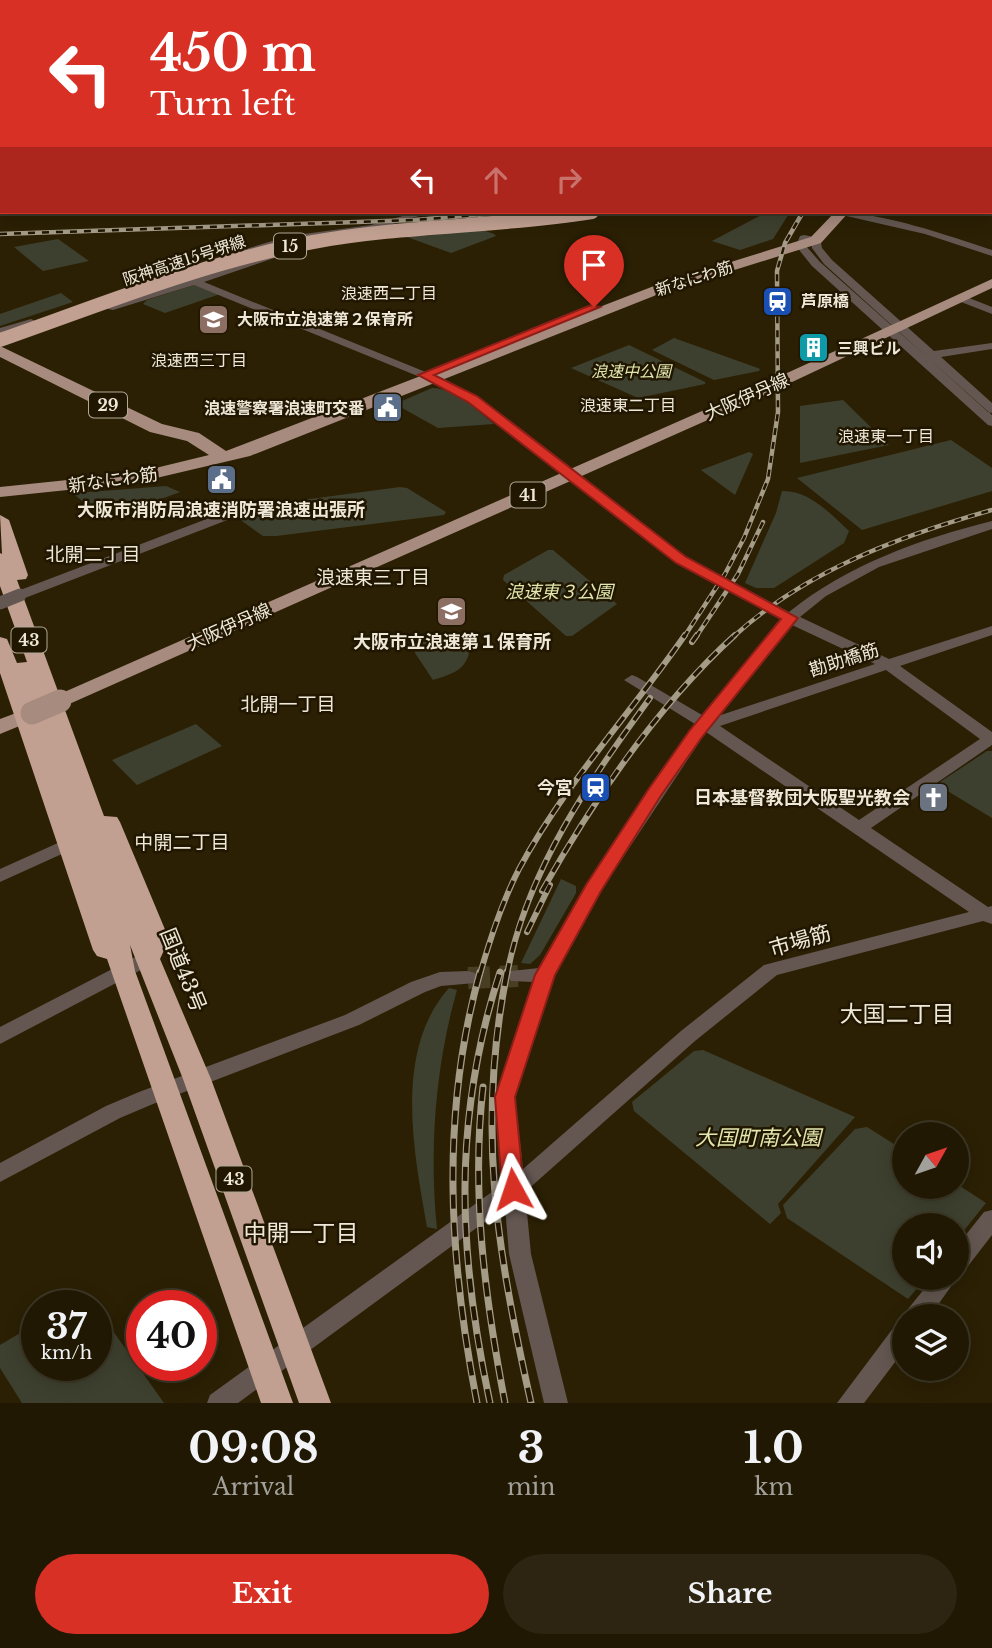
<!DOCTYPE html>
<meta charset="utf-8">
<style>
:root{--surface:#201803;--page:#2d2512;--text:#f1f3f6;--muted:#a2a09a;--line:#3d3725;--accent:#d93025}
body{margin:0;font-family:"Libre Baskerville","Noto Sans JP",serif;background:var(--page);color:var(--text);height:100vh;display:flex;flex-direction:column;font-size:26px;white-space:nowrap}
*{box-sizing:border-box;margin:0}
p{font-size:23px;color:var(--muted)}
.icon{flex:none;width:38px;height:38px;fill:none;stroke:currentColor;stroke-width:2;stroke-linecap:round;stroke-linejoin:round}
.map{position:relative;height:1403px;overflow:hidden}
.side{display:flex;flex-direction:column;background:var(--surface);flex:1}
.side>*{flex:none}
.top-card{position:absolute;left:0px;top:0px;width:992px;height:214px;box-shadow:0 4px 18px #0003,0 0 0 2px var(--line);background:#d93025;color:#fff;overflow:hidden}
.needle{width:46px;rotate:50deg}
.controls{position:absolute;left:892px;top:1122px;display:grid;gap:14px}
.controls a{display:grid;place-items:center;width:77px;height:77px;border-radius:50%;background:var(--surface);box-shadow:0 4px 18px #0003,0 0 0 2px var(--line);font-size:35px}
.speed{position:absolute;left:21px;top:1290px;display:flex;gap:14px;font-size:35px;font-weight:700;text-align:center}
.speed>*{display:grid;place-content:center;width:91px;height:91px;border-radius:50%;background:var(--surface);box-shadow:0 4px 18px #0003,0 0 0 2px var(--line);line-height:1}
.speed small{font-size:18px;font-weight:400}
.speed .limit{border:10px solid #d22;background:#fff;color:#111}
.pin{position:absolute;display:grid;place-items:center;width:60px;height:60px;color:#fff;margin:-72px -30px;border-radius:50% 50% 50% 0;rotate:-45deg;box-shadow:0 0 7px #0007}
.pin .icon{rotate:45deg}
.me{position:absolute;width:77px;margin:-38px;rotate:355deg;stroke-linejoin:round;filter:drop-shadow(0 0 5px #0008)}
.turn{display:flex;align-items:center;gap:24px;height:147px;padding:0 35px;font-size:32px}
.turn .icon{width:91px;height:91px;stroke-width:2.5}
.turn b{display:block;font-size:49px;line-height:60px}
.lanes{display:flex;align-items:center;height:66px;padding:0 35px;background:#0003;justify-content:center;gap:35px;direction:ltr}
.lanes .off{opacity:.35}
.eta{display:flex;justify-content:space-evenly;align-items:center;height:119px;text-align:center}
.eta b{font-size:42px;font-weight:800;line-height:49px}
.button{display:flex;gap:14px;margin-top:auto;padding:14px 35px}
.button a{flex:1;height:80px;border-radius:42px;background:var(--accent);color:#fff;font-size:28px;font-weight:800;line-height:80px;text-align:center}
.button a+a{background:var(--page);color:var(--text)}
.map>svg:first-child{display:block}
.green{fill:#3e402f}
.lines{fill:none;stroke-linecap:round;stroke-linejoin:round}
.minor-tunnel{stroke:#483e24;stroke-width:22;stroke-dasharray:22 10;stroke-linecap:butt}
.minor{fill:#645751;fill-rule:evenodd}
.major{fill:#a78b7f;fill-rule:evenodd}
.highway{fill:#c1a091;fill-rule:evenodd}
.rail-far3-casing{stroke:#a59c88;stroke-width:3.5}
.rail-far2-casing{stroke:#a59c88;stroke-width:4.5}
.rail-far1-casing{stroke:#a59c88;stroke-width:6}
.rail-casing{stroke:#a59c88;stroke-width:7}
.rail-far3{stroke:#211600;stroke-width:2;stroke-dasharray:5;stroke-linecap:butt}
.rail-far2{stroke:#211600;stroke-width:2.5;stroke-dasharray:7;stroke-linecap:butt}
.rail-far1{stroke:#211600;stroke-width:3.5;stroke-dasharray:11;stroke-linecap:butt}
.rail{stroke:#211600;stroke-width:4.5;stroke-dasharray:14;stroke-linecap:butt}
.minor-bridge{stroke:#645751;stroke-width:13}
.major-bridge{stroke:#a78b7f;stroke-width:23}
.highway-bridge{stroke:#c1a091;stroke-width:14}
.route{fill:#d93025;stroke:#8d1f18;stroke-width:2}
.labels{text-anchor:middle;stroke-width:5;stroke-linejoin:round;paint-order:stroke}
.shield{fill:#211600;stroke:#b1a997;stroke-width:2}
.shield-label{font-size:16px;font-weight:bold;fill:#efe8d8}
.far-street-label{font-size:16px;fill:#efe8d8;stroke:#211600}
.far-neighbourhood-label{font-size:16px;fill:#efe8d8;stroke:#211600}
.far-poi-label{font-size:16px;font-weight:bold;fill:#efe8d8;stroke:#211600;text-anchor:start}
.far-park-label{font-size:16px;font-style:italic;fill:#e1e6ad;stroke:#211600}
.street-label{font-size:18px;fill:#efe8d8;stroke:#211600}
.poi-label{font-size:18px;font-weight:bold;fill:#efe8d8;stroke:#211600}
.park-label{font-size:18px;font-style:italic;fill:#e1e6ad;stroke:#211600}
.neighbourhood-label{font-size:19px;fill:#efe8d8;stroke:#211600}
.near-street-label{font-size:21px;fill:#efe8d8;stroke:#211600}
.near-park-label{font-size:21px;font-style:italic;fill:#e1e6ad;stroke:#211600}
.near-neighbourhood-label{font-size:23px;fill:#efe8d8;stroke:#211600}
</style>
<div class="map">
<svg width="992" height="1403" viewBox="0 0 992 1403">
<rect width="100%" height="100%" fill="#2b2004"/>
<!-- green -->
<path class="green" d="M767,212H790L773,239L740,250L712,241Z
M437,214L494,234L496,236L451,253L385,229Z
M58,239L89,261L43,271L14,247Z
M194,285L220,294L165,313L143,304L147,300Z
M61,293L73,302L0,326V314Z
M674,338L755,367L760,369L759,371L714,380L652,350Z
M629,345L705,382V384L638,398L571,368Z
M432,388C455,388 477,410 494,424L438,428L395,404Z
M843,400L889,445L800,463V406Z
M951,440L992,468V491L862,530L797,478Z
M749,452L753,454L735,495L701,470Z
M166,486L180,492L126,512L114,504L94,511L75,495L77,493Z
M400,487L407,488L446,512L444,515L276,536H263L239,519L241,514L265,505Z
M782,491C809,490 831,514 849,531L844,543L774,588H756L745,583L776,513Z
M548,550H553L617,604L572,636H566L503,580L504,575Z
M471,640C469,668 459,672 433,680L415,653L416,642Z
M196,724L222,746L137,785L112,760Z
M987,751H992V818L941,787L940,782Z
M561,879L576,886V893L540,955L530,964L521,963Z
M449,988L457,990C435,1067 429,1150 437,1229L427,1227C414,1152 393,1051 449,988Z
M703,1050L855,1117L778,1204L781,1213L770,1224L634,1111L632,1102L694,1051Z
M867,1127L905,1151V1186H957V1184L986,1203L957,1239V1225H905V1278H926L908,1299L787,1218L783,1205L855,1129Z
M96,1307L164,1403H22L0,1368V1345L37,1323V1365H96Z"/>
<g class="lines">
<!-- minor-tunnel -->
<path class="minor-tunnel" d="M468,978L518,976"/>
<!-- minor -->
<path class="minor" d="M8,0H16L17,2H10Z
M76,0H85L86,2H78Z
M145,0H183L143,2Z
M215,0H223L214,2Z
M283,0H344L346,2H285Z
M364,0H374L363,2Z
M432,0H442L444,2H434Z
M552,0H582L550,2Z
M767,0H776L777,2H769Z
M786,0H794L795,2H788Z
M846,0H857L844,2Z
M927,0H937L926,2Z
M967,0L982,2H969Z
M990,6H992V10H990Z
M990,33H992V37H990Z
M0,108H2V114H0Z
M990,147L992,148V154L990,153Z
M990,192H992V198H990Z
M417,212H432L357,235L352,232L290,242L224,260L219,257L289,236L371,225Z
M829,212C876,210 947,235 992,250V256L925,234Z
M804,235L820,238L822,248L832,260L934,351L992,343V349L941,357L992,403V413L988,412L927,357L992,415V426L988,425L812,266L796,246L800,236ZM808,242H811L812,248L824,264L927,357L820,262L806,246Z
M271,254L280,256L204,282L428,373L477,396L686,557L789,612C847,565 920,539 992,521V529L879,567L826,596L800,617L889,659L992,626V635L900,666L992,732V745L871,828L988,907L992,906V924L983,921L777,975L695,1041L525,1192L531,1254L568,1403H544L509,1254L505,1207L238,1403H207L210,1395L503,1184L495,1097L533,982L511,981L508,976L511,971L539,968L586,886L695,724L624,680L632,675L637,677L702,715L781,619L676,563L469,402L420,377L194,285L113,310L104,308L184,281L172,276V272L195,278ZM792,625L875,664L718,716ZM886,670L980,739L859,820L720,726ZM706,732L969,912L764,965L681,1031L523,1169L515,1097L555,975L600,892Z
M956,296H964L992,307V314L956,300Z
M31,319L37,322L35,324L0,335V328Z
M225,512L230,513L232,516L230,519L25,598H15L13,595L15,592Z
M69,838L75,840L78,844L75,848L0,882V869Z
M149,950L156,952L158,957L156,962L0,1044V1027Z
M468,971L475,973L478,978L475,983L441,986L425,992L359,1025L153,1104L120,1118L0,1182V1163L106,1106L139,1092L345,1015L411,982L440,972Z
M992,1210V1235L965,1270L957,1273V1246L984,1212Z
M933,1278H957L930,1316L905,1317L908,1309Z
M905,1320V1349L864,1403H837L897,1323Z"/>
<!-- major -->
<path class="major" d="M634,0H647L649,2H635Z
M990,86H992L990,93Z
M835,212H849L821,243L664,292L250,456L135,483L0,497V487L135,473L209,455L187,441L150,432L0,357V346L162,424L199,433L226,451L654,286L811,237Z
M992,279V288L773,391L67,705H53L50,701L53,697L761,385Z
M32,707L39,708L43,713L39,718L0,734V719Z"/>
<!-- highway -->
<path class="highway" d="M990,94H992V100H990Z
M0,515L9,520L28,575L26,579L17,580L104,816L117,817L120,822L169,939L160,959L211,1079L331,1403H299L183,1079L130,945L135,971L293,1403H261L107,959L97,956L93,950L0,673V637L7,639L17,663L27,662L0,586V553L2,554Z"/>
<defs>
<path id="rail-far3" d="M781,0L784,2"/>
<path id="rail-far2" d="M0,234L415,220L514,212
M684,637L725,574L744,538L768,479L778,412L777,271L785,243L803,212
M696,637L738,574L763,522
M733,637C805,571 900,536 992,510"/>
<path id="rail-far1" d="M692,642L697,635
M542,891C594,799 657,706 735,635
M527,932L550,885
M480,974C490,939 502,902 519,869C564,785 631,713 685,635
M507,974C527,870 589,782 650,698"/>
<path id="rail" d="M507,972C476,1129 497,1250 531,1403
M483,1087C471,1194 485,1298 505,1403
M477,1403C449,1259 440,1115 480,972
M490,1403C458,1253 452,1120 500,972"/>
</defs>
<!-- rail-far3 casing -->
<use href="#rail-far3" class="rail-far3-casing"/>
<!-- rail-far2 casing -->
<use href="#rail-far2" class="rail-far2-casing"/>
<!-- rail-far1 casing -->
<use href="#rail-far1" class="rail-far1-casing"/>
<!-- rail casing -->
<use href="#rail" class="rail-casing"/>
<!-- rail-far3 -->
<use href="#rail-far3" class="rail-far3"/>
<!-- rail-far2 -->
<use href="#rail-far2" class="rail-far2"/>
<!-- rail-far1 -->
<use href="#rail-far1" class="rail-far1"/>
<!-- rail -->
<use href="#rail" class="rail"/>
<!-- minor-bridge -->
<path class="minor-bridge" d="M0,603L20,595"/>
<!-- major-bridge -->
<path class="major-bridge" d="M32,713L60,701"/>
<!-- highway-bridge -->
<path class="highway-bridge" d="M0,340C103,304 205,262 313,242C405,225 500,227 592,212"/>
</g>
<!-- route -->
<path class="route" d="M591,305L600,307L434,375L477,396L686,557L798,618L702,737L660,797L601,891L555,975L515,1097L524,1189L521,1195L513,1198L505,1195L502,1189L495,1097L535,975L586,885L648,790L690,730L781,619L676,563L468,402L418,375Z"/>
<!-- icons -->
<defs>
<symbol id="station-square" viewBox="-11 -11 22 22"><rect x="-9" y="-9" width="18" height="18" rx="4" fill="#1a4fb4" stroke="#211600"/><path d="M-3-6H3Q5-6 5-4V2Q5 4 3 4L4.5 6H3L1.5 4h-3L-3 6H-4.5L-3 4Q-5 4-5 2V-4Q-5-6-3-6ZM-3.5-4v3h7v-3ZM-3.5 1v1.5H-2V1ZM2 1v1.5H3.5V1Z" fill="#fff"/></symbol>
<symbol id="school-square" viewBox="-11 -11 22 22"><rect x="-9" y="-9" width="18" height="18" rx="4" fill="#8d6e63" stroke="#211600"/><path d="M0-5L7-2L0 1L-7-2ZM-4 1L0 2.5L4 1V4Q0 6-4 4Z" fill="#fff"/></symbol>
<symbol id="building-square" viewBox="-11 -11 22 22"><rect x="-9" y="-9" width="18" height="18" rx="4" fill="#0f9aa8" stroke="#211600"/><path d="M-4-6H4V6H1V3H-1V6H-4ZM-2.5-4.3h1.7v1.8h-1.7ZM.8-4.3h1.7v1.8H.8ZM-2.5-1h1.7V.8h-1.7ZM.8-1h1.7V.8H.8Z" fill="#fff"/></symbol>
<symbol id="civic-square" viewBox="-11 -11 22 22"><rect x="-9" y="-9" width="18" height="18" rx="4" fill="#5c6f8a" stroke="#211600"/><path d="M-.6-6.5H3V-4.5H.6V-3L4-1V1h2V6H-6V1h2V-1L-.6-3ZM-1.2 2.5V6h2.4V2.5Z" fill="#fff"/></symbol>
<symbol id="church-square" viewBox="-11 -11 22 22"><rect x="-9" y="-9" width="18" height="18" rx="4" fill="#6b7280" stroke="#211600"/><path d="M-1.2-6h2.4v3.5h3.3v2.4h-3.3V6h-2.4V-.1h-3.3v-2.4h3.3Z" fill="#fff"/></symbol>
</defs>
<g fill-rule="evenodd">
<use href="#station-square" x="760" y="284" width="35" height="35"/>
<use href="#school-square" x="196" y="302" width="35" height="35"/>
<use href="#building-square" x="796" y="330" width="35" height="35"/>
<use href="#civic-square" x="370" y="390" width="35" height="35"/>
<use href="#civic-square" x="204" y="462" width="35" height="35"/>
<use href="#school-square" x="434" y="594" width="35" height="35"/>
<use href="#station-square" x="578" y="770" width="35" height="35"/>
<use href="#church-square" x="916" y="780" width="35" height="35"/>
</g>
<g class="labels">
<!-- shield labels -->
<g class="shield">
<rect x="274" y="233.5" width="32" height="25" rx="5"/>
<rect x="89" y="392.5" width="38" height="25" rx="5"/>
<rect x="510.5" y="482.5" width="35" height="25" rx="5"/>
<rect x="11.5" y="627.5" width="35" height="25" rx="5"/>
<rect x="216.5" y="1166.5" width="35" height="25" rx="5"/>
</g>
<g class="shield-label">
<text x="290" y="252">15</text>
<text x="108" y="411">29</text>
<text x="528" y="501">41</text>
<text x="29" y="646">43</text>
<text x="234" y="1185">43</text>
</g>
<!-- far-street labels -->
<g class="far-street-label">
<text transform="translate(184 260) rotate(-18)" y="6">阪神高速15号堺線</text>
<text transform="translate(694 278) rotate(-18)" y="6">新なにわ筋</text>
</g>
<!-- far-neighbourhood labels -->
<g class="far-neighbourhood-label">
<text x="389" y="299">浪速西二丁目</text>
<text x="199" y="366">浪速西三丁目</text>
<text x="628" y="411">浪速東二丁目</text>
<text x="886" y="442">浪速東一丁目</text>
</g>
<!-- far-poi labels -->
<g class="far-poi-label">
<text x="801" y="307">芦原橋</text>
<text x="237" y="325">大阪市立浪速第２保育所</text>
<text x="837" y="354">三興ビル</text>
<text x="364" y="414" text-anchor="end">浪速警察署浪速町交番</text>
</g>
<!-- far-park labels -->
<g class="far-park-label">
<text x="631" y="377">浪速中公園</text>
</g>
<!-- street labels -->
<g class="street-label">
<text transform="translate(747 397) rotate(-24)" y="6">大阪伊丹線</text>
<text transform="translate(113 480) rotate(-8)" y="6">新なにわ筋</text>
<text transform="translate(229 627) rotate(-24)" y="6">大阪伊丹線</text>
<text transform="translate(844 660) rotate(-18)" y="6">勘助橋筋</text>
</g>
<!-- poi labels -->
<g class="poi-label">
<text x="221" y="516">大阪市消防局浪速消防署浪速出張所</text>
<text x="452" y="648">大阪市立浪速第１保育所</text>
<text x="573" y="794" text-anchor="end">今宮</text>
<text x="910" y="804" text-anchor="end">日本基督教団大阪聖光教会</text>
</g>
<!-- park labels -->
<g class="park-label">
<text x="559" y="598">浪速東３公園</text>
</g>
<!-- neighbourhood labels -->
<g class="neighbourhood-label">
<text x="93" y="561">北開二丁目</text>
<text x="373" y="584">浪速東三丁目</text>
<text x="288" y="711">北開一丁目</text>
<text x="182" y="849">中開二丁目</text>
</g>
<!-- near-street labels -->
<g class="near-street-label">
<text transform="translate(800 941) rotate(-16)" y="7">市場筋</text>
<text transform="translate(183 970) rotate(68)" y="7">国道43号</text>
</g>
<!-- near-park labels -->
<g class="near-park-label">
<text x="758" y="1145">大国町南公園</text>
</g>
<!-- near-neighbourhood labels -->
<g class="near-neighbourhood-label">
<text x="897" y="1022">大国二丁目</text>
<text x="301" y="1241">中開一丁目</text>
</g>
</g>
</svg>
<div class="controls">
<a><svg class="needle" viewBox="-14 -14 28 28"><path d="M0-13l5 13h-10z" fill="#e53935"/><path d="M0 13l5-13h-10z" fill="#a2a09a"/></svg></a>
<a><svg class="icon" aria-label="sound" viewBox="0 0 24 24"><path d="M4 9h4l5-4v14l-5-4H4zM17 9q2 3 0 6"/></svg></a>
<a><svg class="icon" aria-label="layers" viewBox="0 0 24 24"><path d="M12 4l9 5-9 5-9-5zM3 14l9 5 9-5"/></svg></a>
</div>
<div class="speed"><div>37<small>km/h</small></div><div class="limit">40</div></div>
<div class="pin" style="left:594px;top:307px;background:#d93025"><svg class="icon" aria-label="arrive" viewBox="0 0 24 24"><path d="M6 21V4h12l-3 4 3 4H6"/></svg></div>
<svg class="me" style="left:513px;top:1189px" viewBox="-20 -20 40 40"><path d="M0-17L14 15 0 8-14 15z" fill="#d93025" stroke="#fff" stroke-width="4"/></svg>
<div class="top-card">
<div class="turn"><svg class="icon" aria-label="left" viewBox="0 0 24 24"><path d="M17 20v-9H6M10 6l-5 5 5 5"/></svg><div><b>450 m</b>Turn left</div></div>
<div class="lanes"><svg class="icon" aria-label="left" viewBox="0 0 24 24"><path d="M17 20v-9H6M10 6l-5 5 5 5"/></svg><svg class="icon off" aria-label="ahead" viewBox="0 0 24 24"><path d="M12 20V5M6 11l6-6 6 6"/></svg><svg class="icon off" aria-label="right" viewBox="0 0 24 24"><path d="M7 20v-9h11M14 6l5 5-5 5"/></svg></div>
</div>
</div>
<section class="side">
<div class="eta">
<div><b>09:08</b><p>Arrival</p></div>
<div><b>3</b><p>min</p></div>
<div><b>1.0</b><p>km</p></div>
</div>
<div class="button"><a>Exit</a><a>Share</a></div>
</section>
